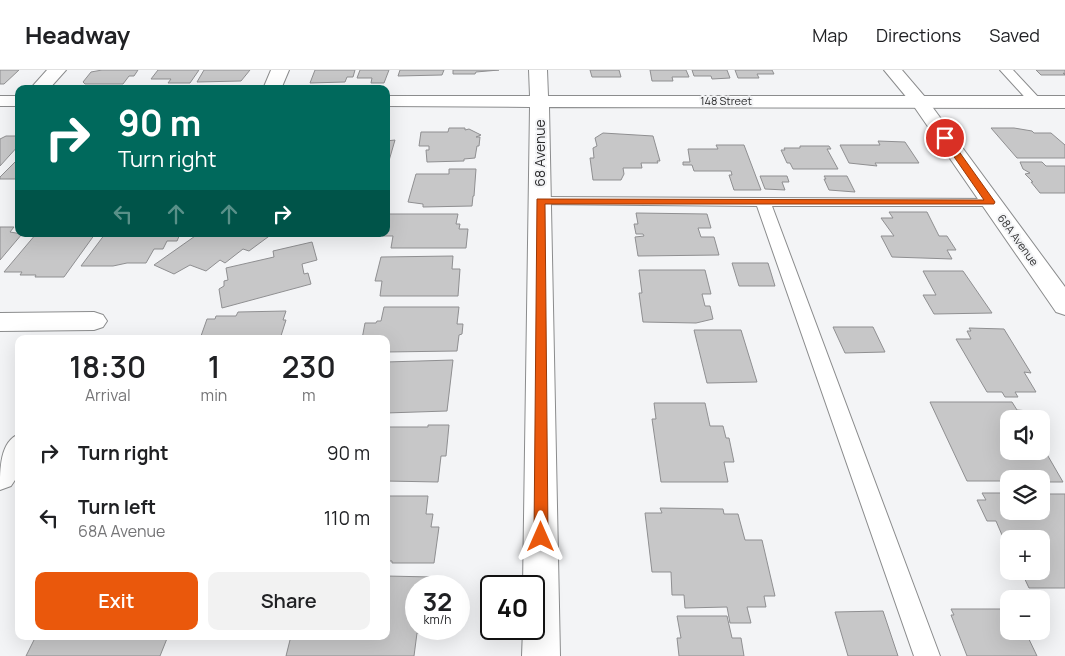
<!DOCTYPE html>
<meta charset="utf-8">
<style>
:root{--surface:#fff;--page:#f2f2f2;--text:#202124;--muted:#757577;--line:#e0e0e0;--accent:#ea580c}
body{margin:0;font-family:Manrope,sans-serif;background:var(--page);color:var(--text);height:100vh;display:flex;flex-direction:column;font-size:19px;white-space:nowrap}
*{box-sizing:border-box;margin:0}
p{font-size:16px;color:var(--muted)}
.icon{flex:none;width:28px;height:28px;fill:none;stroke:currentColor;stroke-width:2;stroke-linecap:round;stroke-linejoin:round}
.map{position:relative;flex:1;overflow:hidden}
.side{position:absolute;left:15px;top:265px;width:375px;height:305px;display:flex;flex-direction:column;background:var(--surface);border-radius:10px;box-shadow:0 5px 20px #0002}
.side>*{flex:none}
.top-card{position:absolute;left:15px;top:15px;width:375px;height:152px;border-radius:10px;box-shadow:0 5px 20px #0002;background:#00695c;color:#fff;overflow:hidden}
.controls{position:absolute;left:1000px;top:340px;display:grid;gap:10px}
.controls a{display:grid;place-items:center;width:50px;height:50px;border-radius:10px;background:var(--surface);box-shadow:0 5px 20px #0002;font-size:25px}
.speed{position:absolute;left:405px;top:505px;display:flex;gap:10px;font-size:25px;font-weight:700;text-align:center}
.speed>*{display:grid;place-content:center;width:65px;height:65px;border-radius:50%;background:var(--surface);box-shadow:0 5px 20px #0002;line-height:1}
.speed small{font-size:12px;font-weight:400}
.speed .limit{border:2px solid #111;border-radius:8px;background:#fff;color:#111}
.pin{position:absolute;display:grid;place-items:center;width:42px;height:42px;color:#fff;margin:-21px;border:2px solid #fff;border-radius:50%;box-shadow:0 1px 5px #0007}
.me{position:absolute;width:55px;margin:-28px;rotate:0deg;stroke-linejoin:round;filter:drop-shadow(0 0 4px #0008)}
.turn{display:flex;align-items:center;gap:18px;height:105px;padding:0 20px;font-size:22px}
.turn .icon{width:65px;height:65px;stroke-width:2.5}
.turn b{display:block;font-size:35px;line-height:42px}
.lanes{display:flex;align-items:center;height:48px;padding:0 20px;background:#0003;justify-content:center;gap:25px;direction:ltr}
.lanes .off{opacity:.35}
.eta{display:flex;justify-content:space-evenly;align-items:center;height:85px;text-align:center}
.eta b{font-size:30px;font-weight:600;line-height:35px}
.primary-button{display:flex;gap:10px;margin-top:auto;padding:10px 20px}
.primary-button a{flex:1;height:58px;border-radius:10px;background:var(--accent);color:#fff;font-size:20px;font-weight:600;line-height:58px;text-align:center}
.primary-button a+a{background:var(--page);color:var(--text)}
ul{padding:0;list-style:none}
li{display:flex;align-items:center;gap:15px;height:65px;padding:0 20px}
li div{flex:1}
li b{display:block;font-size:19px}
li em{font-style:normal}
header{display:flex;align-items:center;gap:30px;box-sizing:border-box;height:70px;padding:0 25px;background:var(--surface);border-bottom:1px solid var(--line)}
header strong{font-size:24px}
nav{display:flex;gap:28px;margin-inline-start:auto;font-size:18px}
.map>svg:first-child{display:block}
.building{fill:#c7c7c8;stroke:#8f8f91}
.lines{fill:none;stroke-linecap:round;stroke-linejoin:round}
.service-casing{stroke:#8b8c8d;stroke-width:2}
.minor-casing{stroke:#8b8c8d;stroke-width:2}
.tertiary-casing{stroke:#8b8c8d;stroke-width:2}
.service{fill:#fff;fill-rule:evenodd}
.minor{fill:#fff;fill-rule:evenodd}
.tertiary{fill:#fff;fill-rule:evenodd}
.route{fill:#ea580c;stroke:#983908}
.labels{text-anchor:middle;stroke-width:4;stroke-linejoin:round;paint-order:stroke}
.far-street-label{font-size:11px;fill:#2b2b2c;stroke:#f3f4f6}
.street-label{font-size:14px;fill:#2b2b2c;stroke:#f3f4f6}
</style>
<header>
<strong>Headway</strong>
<nav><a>Map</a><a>Directions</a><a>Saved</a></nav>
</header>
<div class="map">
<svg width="1065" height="586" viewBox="0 0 1065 586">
<rect width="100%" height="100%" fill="#f3f4f6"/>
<!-- building -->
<path class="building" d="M0,0H19L4,14H0Z
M102,0H138L134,6H129L123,14H85L83,12L91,2Z
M158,0H199L190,13H168L171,9H151Z
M204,0H250L241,11L197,12Z
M315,0H355L353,7H347L345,12L310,13Z
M360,0H389L384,13H371L372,8H357Z
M400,0H444L442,5L398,6Z
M453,0H499L476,2L475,4H453Z
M590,0H619L621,7H592Z
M650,0H686L689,7H672L673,11H652Z
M692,0H727L730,8L712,9L711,6H694Z
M735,0H772L774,4H757L759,8H738Z
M1036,0H1065V4L1063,3L1065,5H1041Z
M449,58H465V60L469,59L481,65L476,67H480L479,76H477L475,88L464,89V91L427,92L426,80H429V76H419L421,62H448Z
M991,58H1014L1032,61L1034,63H1051L1065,75V88H1017Z
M603,63L653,66L660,91H657L658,93H641L642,98H623L624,104L621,110H593L590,88H594L593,78L597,76L595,68Z
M6,66H19V75L0,96V69Z
M395,70L386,101V71Z
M878,71L905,72L919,93H875L877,96L849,93L840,75H880Z
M716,75H744L761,120H734L729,105H732L731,101H694L692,95H683V92H690L688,79H718Z
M800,76H829L831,79H827L838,99H793L790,93H787L781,80H785L784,78H800Z
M19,88V109H0V107Z
M1020,92H1042L1046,96H1065V123H1040L1031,112H1033L1025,104L1030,103L1023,99Z
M449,99H476L474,126H473L472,136L423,137V134L408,132L416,104H449Z
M760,106H787L789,112H782L785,120L765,119Z
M824,106H847L855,122L829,120L824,109H826Z
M889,142H927L939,166H947L956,180H947L952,189L892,187L881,166H894L881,148H893Z
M636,143L707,144L711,158H698L701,167H714L719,185L638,186L635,167L644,166L643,164H636L634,154H638Z
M387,144H458L456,154H460L459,159H468L466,178H391L393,166H382V164H386Z
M0,157H14L10,162L22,164L0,190Z
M36,164H95L64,207H35L36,205H20L22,202H4Z
M105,164H180L177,171H167L163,179H154L146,193H127L113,196H81Z
M198,164H272L249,181L243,179L225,193L220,190L206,201L190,195L174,204L154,195Z
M312,172L317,190L302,194L304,204L308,203L311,214L222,238L219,219L224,216V211L228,210L226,198L274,187L273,181Z
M453,186L452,199H460L458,226H380L382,211H375L381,187Z
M732,193H768L775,216H739Z
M639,200H705L711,224H702L705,236H710L713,249L696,253L643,252L639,223H642Z
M923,201H963L992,243L934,244L923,225H936Z
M384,237H459L457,254H463L462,264L459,265L457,281L386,282V269H362L365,253H376L377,251H381Z
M286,241L283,250H286L280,269H194L195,266H201L207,249H215L216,246H236L238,242Z
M833,257H873L885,282L845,283Z
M969,258L1004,259L1031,303L1024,302L1036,322H1015L1018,327H1005L1002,322H987L956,269H971L967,261H971Z
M694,260H741L757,312L707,313Z
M453,290L447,341L386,343V292Z
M930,332H1012L1017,340L1029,341L1034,349H1009V381H1041V374L1063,412H1041V409H1009V411H967Z
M654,333H705L710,356H723L726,368H729L734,392H724L728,412H661L652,349H656Z
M428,355H449L446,386H441L438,412L386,411V357H428Z
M982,423H1009V441H1041V424H1065V518H1029L1021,501H1041V469H1009V472H1005L996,451H987L977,430H986Z
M386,426H428L426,444H433L431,457H439L434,493H392V491H386Z
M660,438L723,439L724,444H738L745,470H762L775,526H764L766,537H747L751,553H730L727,537L685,538L684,525H672L671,502H652L645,443H662Z
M386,506L432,507L431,516H416V559H425L424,563H417L414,586H286L291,566H386Z
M951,539H1009V561H1025L1037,586H967L951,545H954Z
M883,541L898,586H848L835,542Z
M677,546H727L732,568H741L744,586H679L677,568H681Z
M36,566H168L160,586H26Z"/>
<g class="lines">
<defs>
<path id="service" d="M1000,0H1013L1040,29L1042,32L1040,35H1032Z
M540,127L996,129L998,132L996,135L991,136H772L940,586H914L757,136L535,134L533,131L535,128Z"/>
<path id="minor" d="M47,0H66L49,19H30Z
M271,0H289L281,19H263Z
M884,0H902L925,27L1065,217V245L1056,242L913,35Z
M94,242L103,245L107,251L103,257L94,260L0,261V243Z
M19,364V404L11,416L0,420C0,398 0,372 19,364Z"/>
<path id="tertiary" d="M529,0H547L548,26H1065V38L549,37L560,586H522L523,559H534V516H523L530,37L386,36V26H530Z
M0,26H19V36H0Z"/>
</defs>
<!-- service casing -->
<use href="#service" class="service-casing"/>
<!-- minor casing -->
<use href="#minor" class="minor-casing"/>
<!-- tertiary casing -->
<use href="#tertiary" class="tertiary-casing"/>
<!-- service -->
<use href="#service" class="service"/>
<!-- minor -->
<use href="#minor" class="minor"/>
<!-- tertiary -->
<use href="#tertiary" class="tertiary"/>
</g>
<!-- route -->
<path class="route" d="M942,66H948L995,132L994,134H545L548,467L546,472L541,474L536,472L534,467L537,129L984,130L941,68Z"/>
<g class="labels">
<!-- far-street labels -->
<g class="far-street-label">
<text x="726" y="35">148 Street</text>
<text transform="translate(1018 170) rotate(54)" y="4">68A Avenue</text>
</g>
<!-- street labels -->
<g class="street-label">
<text transform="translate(540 83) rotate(-90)" y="5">68 Avenue</text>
</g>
</g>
</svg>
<div class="controls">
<a><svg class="icon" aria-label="sound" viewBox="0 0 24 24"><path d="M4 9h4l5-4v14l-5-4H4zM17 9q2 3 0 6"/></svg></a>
<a><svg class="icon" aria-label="layers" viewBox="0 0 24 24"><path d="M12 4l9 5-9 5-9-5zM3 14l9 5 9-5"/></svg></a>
<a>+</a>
<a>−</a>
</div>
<div class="speed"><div>32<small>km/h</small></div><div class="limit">40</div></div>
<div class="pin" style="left:945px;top:68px;background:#d93025"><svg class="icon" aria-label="arrive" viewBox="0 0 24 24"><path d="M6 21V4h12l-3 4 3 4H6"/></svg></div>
<svg class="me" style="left:541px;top:467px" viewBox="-20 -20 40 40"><path d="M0-17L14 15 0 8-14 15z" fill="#ea580c" stroke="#fff" stroke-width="4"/></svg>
<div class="top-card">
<div class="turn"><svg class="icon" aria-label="right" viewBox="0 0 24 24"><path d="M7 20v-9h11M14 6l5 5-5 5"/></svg><div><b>90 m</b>Turn right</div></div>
<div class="lanes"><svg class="icon off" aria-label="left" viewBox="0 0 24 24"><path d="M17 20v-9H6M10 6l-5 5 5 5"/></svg><svg class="icon off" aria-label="ahead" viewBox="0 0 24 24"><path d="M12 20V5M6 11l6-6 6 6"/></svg><svg class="icon off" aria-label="ahead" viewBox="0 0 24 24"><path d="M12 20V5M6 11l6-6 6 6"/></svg><svg class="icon" aria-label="right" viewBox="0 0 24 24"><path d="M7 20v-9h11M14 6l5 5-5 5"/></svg></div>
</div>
<section class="side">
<div class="eta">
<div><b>18:30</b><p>Arrival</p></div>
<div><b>1</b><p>min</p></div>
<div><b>230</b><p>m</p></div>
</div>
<ul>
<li><svg class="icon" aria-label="right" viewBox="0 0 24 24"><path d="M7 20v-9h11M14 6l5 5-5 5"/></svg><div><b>Turn right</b></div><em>90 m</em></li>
<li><svg class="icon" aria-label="left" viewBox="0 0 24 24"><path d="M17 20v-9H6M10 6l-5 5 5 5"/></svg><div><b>Turn left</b><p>68A Avenue</p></div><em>110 m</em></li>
</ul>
<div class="primary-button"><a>Exit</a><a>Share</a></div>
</section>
</div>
